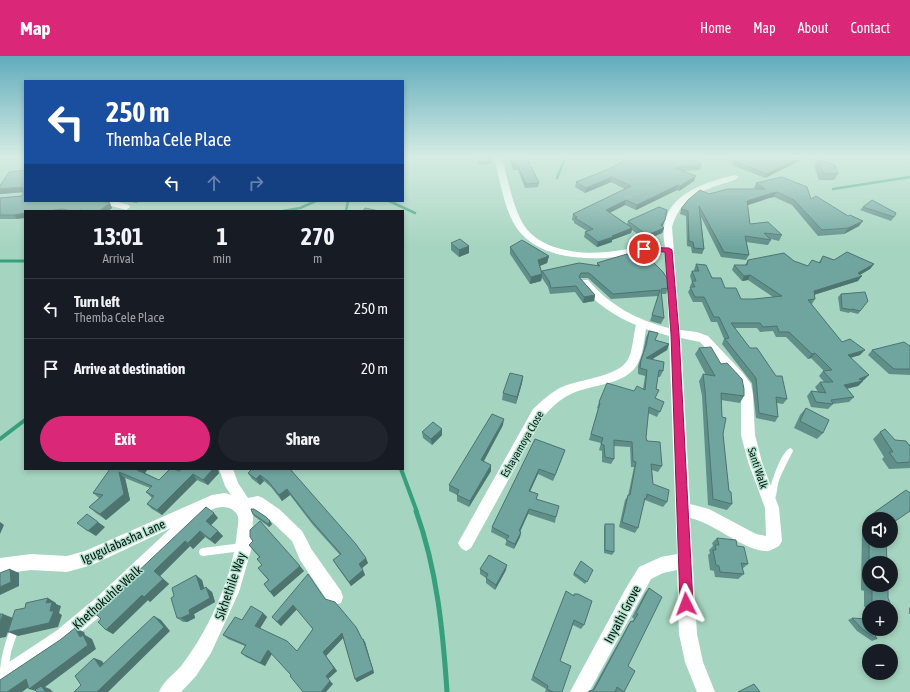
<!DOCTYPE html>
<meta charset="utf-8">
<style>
:root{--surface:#171b24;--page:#20242c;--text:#f1f3f6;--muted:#9ea1a6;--line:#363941;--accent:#db2777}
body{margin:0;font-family:"Asap Condensed",sans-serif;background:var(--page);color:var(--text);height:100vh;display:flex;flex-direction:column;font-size:15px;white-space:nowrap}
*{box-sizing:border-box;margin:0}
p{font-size:13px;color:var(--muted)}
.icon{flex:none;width:22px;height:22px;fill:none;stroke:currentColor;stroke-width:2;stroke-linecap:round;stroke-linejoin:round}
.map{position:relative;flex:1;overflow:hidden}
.sheet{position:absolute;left:24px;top:154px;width:380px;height:260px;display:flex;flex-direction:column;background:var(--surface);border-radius:0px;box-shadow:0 2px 6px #0003}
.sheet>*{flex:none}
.hud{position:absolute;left:24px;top:24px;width:380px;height:122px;border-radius:0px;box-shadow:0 2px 6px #0003;background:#1a4fa0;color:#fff;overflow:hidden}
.tools{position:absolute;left:862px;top:456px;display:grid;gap:8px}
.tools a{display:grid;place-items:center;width:36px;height:36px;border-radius:50%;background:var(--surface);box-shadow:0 2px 6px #0003;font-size:20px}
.pin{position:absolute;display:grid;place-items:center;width:34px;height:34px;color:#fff;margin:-17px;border:2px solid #fff;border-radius:50%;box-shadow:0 1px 4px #0007}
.me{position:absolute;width:44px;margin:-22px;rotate:357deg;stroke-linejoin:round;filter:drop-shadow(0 0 3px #0008)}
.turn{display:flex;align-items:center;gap:14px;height:84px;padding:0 16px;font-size:18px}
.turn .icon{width:52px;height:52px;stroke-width:2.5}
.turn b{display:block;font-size:28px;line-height:34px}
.lanes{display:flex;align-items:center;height:38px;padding:0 16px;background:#0003;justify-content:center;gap:20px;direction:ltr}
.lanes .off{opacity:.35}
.eta{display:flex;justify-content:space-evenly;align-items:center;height:68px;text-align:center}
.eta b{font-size:24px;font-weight:700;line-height:28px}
.button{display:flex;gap:8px;margin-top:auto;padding:8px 16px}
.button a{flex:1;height:46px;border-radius:24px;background:var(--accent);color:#fff;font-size:16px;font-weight:700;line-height:46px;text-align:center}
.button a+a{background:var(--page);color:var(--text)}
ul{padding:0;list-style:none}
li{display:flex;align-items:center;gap:12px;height:60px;padding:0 16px;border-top:1px solid var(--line)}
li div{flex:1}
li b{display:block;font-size:15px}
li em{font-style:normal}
header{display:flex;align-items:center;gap:24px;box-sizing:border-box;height:56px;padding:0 20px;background:var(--accent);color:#fff}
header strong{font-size:19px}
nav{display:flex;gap:22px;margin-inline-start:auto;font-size:14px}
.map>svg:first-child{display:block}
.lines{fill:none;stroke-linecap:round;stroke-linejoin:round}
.stream-far3{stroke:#369f7c;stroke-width:2.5}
.stream-far2{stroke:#369f7c;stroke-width:3}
.stream-far1{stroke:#369f7c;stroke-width:4}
.stream{stroke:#369f7c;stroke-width:5}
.lane{fill:#fff;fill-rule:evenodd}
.street{fill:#fff;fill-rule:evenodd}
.wall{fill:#608e89}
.shaded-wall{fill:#4e746f}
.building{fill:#70a59f;stroke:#4e746f}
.route{fill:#db2777;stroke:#8e194d}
.labels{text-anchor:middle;stroke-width:3;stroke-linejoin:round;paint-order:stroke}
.street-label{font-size:11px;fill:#061811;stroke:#b2e1cd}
.near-street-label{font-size:13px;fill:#061811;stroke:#b2e1cd}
</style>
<header>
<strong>Map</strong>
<nav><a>Home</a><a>Map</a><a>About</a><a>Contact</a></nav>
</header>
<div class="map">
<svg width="910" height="636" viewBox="0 0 910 636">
<rect width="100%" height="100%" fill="#a5d4c0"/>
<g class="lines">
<!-- stream-far3 -->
<path class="stream-far3" d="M557,122L565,102
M833,133L910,121
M389,145L415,157
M283,155L300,152L316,145
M346,155L348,145"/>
<!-- stream-far2 -->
<path class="stream-far2" d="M0,205H25"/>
<!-- stream-far1 -->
<path class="stream-far1" d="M0,383L25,364
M401,413L417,456"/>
<!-- stream -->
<path class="stream" d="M416,455C437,513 443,575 447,636"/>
<!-- lane -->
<path class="lane" d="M790,392L792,393L793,395C788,405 783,414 779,424C777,431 777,437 775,443L772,444L769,443L768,441C770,430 780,397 790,392Z
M242,487L245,488L246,491L245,494L242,495L203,500L200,499L199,496L200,493L203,492Z
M15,568L18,569L19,572L11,596L8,617L6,620L3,622L0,620C0,602 5,586 12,569Z"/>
<!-- street -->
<path class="street" d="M494,102H502C508,124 512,147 522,166C537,194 579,199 607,196C626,194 645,189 665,191C664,185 663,178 664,172C666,138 708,125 735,119L739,121C735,125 727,126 722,128C697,136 680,144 672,171L680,274L697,276L708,280L742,316L751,328L753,339L755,379L762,406L779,452L782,485L779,490C775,492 769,496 765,495C741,493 716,468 690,462L697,578L703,606L715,636H697L685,606L679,578L677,514L663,517L651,523L589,636H570L626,532L639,511L661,501L677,498L669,280L646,273C644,285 643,298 637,309C624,330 591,328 571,338C560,343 551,352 543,361L471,492L466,495L461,492L458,487L533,353C542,345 551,336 562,331C580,323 616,321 627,305C633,296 633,280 636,269C614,260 595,247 580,228L579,226L580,224H588C609,249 637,264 669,272L665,196C644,195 625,201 605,202C572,204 530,198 513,166C503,147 500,124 494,102ZM681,282L700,286L739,329L741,339V379L748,406L765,452L766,480L756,478L709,453L690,448Z
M100,145H114L129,149L130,151L126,154L101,147Z
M219,413H233L238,427L248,442L258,440L263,442L279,453L302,475L312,494L341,535L343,541L341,547L335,549L329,547L300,504L292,485L269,463L256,454L251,455L253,460L252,491L239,536L211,597L196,620L181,636H159C164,623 177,617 184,606C210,572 234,517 237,475C238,469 240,461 236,457C230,449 219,450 211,454L109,553L68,587L6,629L0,632V612L56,575L97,541L171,472L92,509L67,516L31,514L0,518V502L31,498L67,500L85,495L212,439L225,437L231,439L225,430Z"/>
</g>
<!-- wall -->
<path class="wall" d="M477,102H490L491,105V108L479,109Z
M509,102H527L539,127L538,131L525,132L518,114H513Z
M626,102H695L702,109L700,114L684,115L694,125L679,135L677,134L636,154L625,149L610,157L627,168L628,165L663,169L662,170L664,172L662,177L645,184L632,174L631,177L612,184V186L597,191L584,181L585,176L587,175L574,167V165L572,164L573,158L625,133L611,126L585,137L575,131L576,126L609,113L627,103Z
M734,102H802L801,104L765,122L732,109Z
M818,103L838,118L834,124H819L814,109Z
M9,116L112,152L108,155H25L17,163H0V142L22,140L23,138V136L0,138V130Z
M756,127L811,143L859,170L844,178L818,180L792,149L774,141L769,142L748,149L750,168L782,179L779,185L771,183V184L768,189L746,186L749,199L746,204L721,201L701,161L704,193L702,198L692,197L691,191L687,190L686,160L680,158L681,153L709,138L756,133L754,132Z
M124,145H139L137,147Z
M863,151L894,161L891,165L860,154Z
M451,187L469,197L459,201L451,194Z
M510,191L549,200L547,207L540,210L542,216V215L597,210V207L668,232L666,238H661L664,262L661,268L650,265L658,240L611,243L588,222H580L595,239L594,245L583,247L575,236L550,238L548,231L542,222L541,225L530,228L510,198Z
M823,200L834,204L874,208L870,213L860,219L858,225L814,239L815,243L812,248H811L842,286L860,299L851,301L864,324L862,325H863L858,330L847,333L854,341L849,346L833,348L828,353L811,351L807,340L811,335L818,336L815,331L820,326H824L819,320L823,315H824L811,302L808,303L786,281H776L773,275L760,276L757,272H735L787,343L783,348L777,347L778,361L775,366L756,362L752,327L722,288L724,283L717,266H711L702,246H693L688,236L691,231L690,230L692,226L690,220L692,215H694V214L696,208L725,232L741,243H754L773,241L748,224L742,225L732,214L734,209H745L748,204L794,205L808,210L819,206Z
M841,238L868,245L858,258L850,256L849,257L840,255L838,241Z
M649,275L655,284L669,288L667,294L651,304L663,315L660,321H658L655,342L664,346L657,361L648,357L646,382L662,410L658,416L652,414L653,428L667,446L663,451L645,444L644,447L638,472L635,477L619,471L625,444L628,440L634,411H631L630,391L614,390V403L611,408L602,406V395L599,394L601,387L589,384L598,353L597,352L599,346L634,335L643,333L645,320L638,318V310L643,296L646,281Z
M910,290V319L889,318L868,299L872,294Z
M699,292L721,308L744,340L740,347L721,344L723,378L729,435L732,448L727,454L708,449L702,340L699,325L703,318L706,319L695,298Z
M523,320L522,327L516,348L502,344L503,337Z
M806,352L823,377L817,383L794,372L800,359Z
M503,369L484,405L491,415L469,451L457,445V439L449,435V429Z
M422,376L442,379L432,389L423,382Z
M880,376L895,384L910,389V412L889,413L882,403L884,401L873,383Z
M535,383L565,394L553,425L538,418L530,435L538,438L536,444L556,461L555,467L528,458L520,476H521L520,481L514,493L505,489L507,484L491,476L492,471Z
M110,413L145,417L159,424L179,415L219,417L208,429L197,424L162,459L152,453L147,448L152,442L146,436L150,432L125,422L130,444L106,464L96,457L89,451L99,442L93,437Z
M248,413H290L368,507L362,512L365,519L351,530L336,509L333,504L340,499L313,469L290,439L282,445L271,431L264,425L260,429L252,423L248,417L251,415Z
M906,434L891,463H869L867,461Z
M253,458L272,468L269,471L254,460Z
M218,462L211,469L218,475L223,480L215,488L205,481L193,493L190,490L160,520L169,528L150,546L148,544L113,578L106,574L101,563L99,561L93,558Z
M605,468L614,496L612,499L604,497V471Z
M869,469L888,542L891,551H869V557L864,550V535L861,534L862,474Z
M250,481L304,515L274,541L264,528L268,524L258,512L262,509L257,503L259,501L249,489L253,485Z
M717,482L737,490L748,508L742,513L744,518L738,523L715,521L714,515L710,514L708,499L710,497L709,494L713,490L712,487Z
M480,513L506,514L495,534L486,527V522L480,518Z
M593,514L585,528L573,519L574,517Z
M202,524L204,532L212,536L215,546L194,558L195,562L187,566H183L177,562Z
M649,532L628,610L624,636H616L615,635V636H588L589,635L592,634L628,569L631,565H632L634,563L632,561L645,537Z
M566,535L584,569L581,573L573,569L560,605L562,636H545L546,633L531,624Z
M325,543L358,574L362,583H363L365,586L374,617L357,626L355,623L343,582L326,600L337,615L328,623L333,628L291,619L272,598L265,610L246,601L241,597L245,590L228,583L223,579L242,564L263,557L267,561L260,572L297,595L313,573L297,553L281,570L272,561Z
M910,551V558H909V552Z
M852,562L877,583L872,585L857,575L848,564Z"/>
<!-- shaded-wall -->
<path class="shaded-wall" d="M798,102H802L801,104L765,122L767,118Z
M696,120L694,125L679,135L680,130Z
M612,121L611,126L585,137L586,132Z
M678,129L677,134L636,154L637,149Z
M22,131L25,136L0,138V133Z
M777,136L774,141L769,142L745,150L747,145L772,137Z
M626,144L625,149L605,159L606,154Z
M110,147L112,152L108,155H99Z
M62,153L63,155H47Z
M25,157V162L17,163L14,159Z
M665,164L663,169L659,174L664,172L662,177L645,184L647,179L661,169Z
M863,165L859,170L844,178L848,172Z
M632,172L631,177L612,184V186L597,191L598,186Z
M469,190V197L459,201V194Z
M549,200L547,207L537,211L538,204Z
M874,208L870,213L854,222L858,217Z
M542,218L541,225L530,228L531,221Z
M750,219L748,224L742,225L744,220Z
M862,220L858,225L810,240L814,235Z
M595,239L594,245L583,247L584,241Z
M669,288L667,294L644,308L646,302Z
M865,294L860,299L844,304L848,299Z
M815,297L811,302L808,303L812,298Z
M869,319L864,324L858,326L863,325L858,330L839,334L844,329Z
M523,320L522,327L516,348L517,341Z
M504,363L503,369L481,410V404Z
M442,373V379L432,389L431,383Z
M565,394L563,400L553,425L555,419Z
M491,409V415L469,451L470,445Z
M138,413H148L143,420L137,414Z
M213,413H218L219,417L208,429L203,424Z
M539,413L538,418L528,440L529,435Z
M119,416L125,422L130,444L106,464L100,458Z
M193,418L197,424L162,459L157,454Z
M260,419L264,425L260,429L256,423Z
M287,433L290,439L282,445L279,439Z
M529,453L528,458L518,480L519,475Z
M214,457L218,462L210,470L206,465Z
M270,465L272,468L269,471L268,468Z
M0,466L4,469L0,478Z
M98,466L105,471L96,480L88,475Z
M200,475L205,481L193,493L188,487Z
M218,475L223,480L215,488L210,483Z
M521,476L520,481L514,493L515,488Z
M185,485L190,490L160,520L169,528L150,546L148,544L113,578L106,574L142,539L154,515Z
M366,502L368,507L361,513L359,508Z
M507,509L506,514L495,534L496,529Z
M300,510L304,515L274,541L270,536Z
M10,513L19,517V530L0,539V531Z
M363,514L365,519L351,530L349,526Z
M196,519L202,524L206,539L201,534Z
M206,531L212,536L215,546L194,558L195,562L187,566L181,562Z
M48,542L56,547V548L61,550L59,557L62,559L58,571L18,580L8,576L50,555L46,547Z
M293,549L297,553L281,570L277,566Z
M263,557L267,561L259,574L255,570Z
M3,558L13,562L6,581L0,582V567Z
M154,560L161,564L170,575L108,636H97Z
M75,572L84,576L85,579L92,583L96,593L45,631L50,633L53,636H39L29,633L80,581Z
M342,577L344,581L326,600L337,615L328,623L326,620L323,596Z
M363,583L365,586L374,617L357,626L355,623Z
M268,594L272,597L265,610L260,607Z
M94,602L102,605L108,614L100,611Z
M26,623L36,626L22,636H7Z
M330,625L333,628L326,636H321Z"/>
<!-- building -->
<path class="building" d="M478,102H490L491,105H479Z
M510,102H527L539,127L526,128L518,110H514Z
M628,102H695L702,109L675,112L696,120L680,130L678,129L637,149L626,144L606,154L632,172L612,180L613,181L598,186L585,176L593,173L575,162L577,161L573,158L631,130L612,121L586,132L576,126L609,113Z
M734,102H798L767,118L734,105Z
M818,103L835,109L838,118L823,117Z
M25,114V145H102L110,147L99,155H84L80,154L79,155H72L62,153L47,155H25V157L14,159H0V142L22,140L23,138V132L22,131L0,133V130L9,116Z
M782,121L807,131L811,143L816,140L848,160L850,159L863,165L848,172L822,174L794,144L777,136L772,137L747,145L750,168L768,166L782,179L764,177L771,184L745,180L749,199L724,196L699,150L704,193L694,192L693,186L689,185L688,155L681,153L688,144L700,134L709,138L728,133H765L756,127Z
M872,144L896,157L894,161L863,151Z
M659,151L667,154L665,164L661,169L664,172L647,179L628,165Z
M365,152L379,155H363Z
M460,183L469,190L459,194L451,187Z
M522,184L549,200L538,204L542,218L531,221L510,191Z
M847,196L874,208L858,217L862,220L814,235L815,243L808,244L842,286L850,283L865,294L848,299L869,319L859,323L863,325L844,329L854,341L831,344L833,348L816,346L811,335L826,337L820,326H833L823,315L832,314L815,297L812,298L789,276H779L777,270L763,271L760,267H731L750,292H757L776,320H782L787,343L776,341L778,361L759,357L756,322L725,283L729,282L719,261H714L704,241H695L690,231H695L692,225H696L692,215H699L696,208L706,209L712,222H721L725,232H736L741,243H754L782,240L750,219L744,220L734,209H747L748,204L784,197L794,205L808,210L812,204L820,207L823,200L834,204Z
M627,198L635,204L643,202L647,205L651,204L663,216L668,224V232L661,233L662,234H661L664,262L652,259L660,234L613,238L589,217H581L579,221L595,239L584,241L576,230L551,232L549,225L542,215L579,207L600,210L597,207Z
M865,236L868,245L860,255L852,253V254L842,252L841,238Z
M649,275L658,277L655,284L669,288L646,302L664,306L663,315L659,314L656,333L659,334L655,342L664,346L660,356L649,351L646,382L647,385L660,386L662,410L651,408L653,428L669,434L667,446L647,438L646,443L645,442L638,472L622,466L628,439H630L636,406L633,405L632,386L614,384V403L605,401L604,389L601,388L603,382L591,378L600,347L599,346L607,327L634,335L637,330L645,334L647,314L640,312L641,304L646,290Z
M904,286L910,290V313H894L872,294Z
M711,291L721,308L727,307L742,323L744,333V340L721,337L722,361L726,362L723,378L729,435L731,436L732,448L713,443L705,334L703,318L715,320L699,292Z
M510,317L523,320L517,341L503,337Z
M806,352L829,364L823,377L800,365Z
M492,358L504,363L481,404L491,409L470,445L457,439L459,434L449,429Z
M433,366L442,373L431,383L422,376Z
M885,373L895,384L906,385L909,389H910V406L897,407L889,396H893L880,376Z
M535,383L565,394L555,419L539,413L529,435L538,438L536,443L559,450L556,461L529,453L519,475L521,476L515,488L506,484L509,480L492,471Z
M110,413H138L137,414L159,424L170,413H174L179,415L182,413H213L203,424L193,418L157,454L147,448L154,440L146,436L152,430L119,416L124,438L100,458L89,451L103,439L93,437Z
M252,413H290L355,487L366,502L359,508L363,514L349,526L333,504L341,498L310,463L287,433L279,439L268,425L260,419L256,423L248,417Z
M906,434L910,437V455L891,468V463H884L875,456Z
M206,451L214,457L206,465L218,475L210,483L200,475L188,487L185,485L154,515L163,523L144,541L142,539L106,574L98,566L101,563L95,557L93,558Z
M251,453H254L266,461L270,465L268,468L253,458Z
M87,458L98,466L88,475L77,467Z
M260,465L300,510L270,536L264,528L269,524L258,512L262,509L257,503L260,501L249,489L253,485L250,481V474Z
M605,468H614V496L605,494Z
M869,469V485H886L887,507H869Z
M717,482L736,484L737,490L744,491L748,508L741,507L744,518L720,516L719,510L716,509L713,494H716L715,489H719Z
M489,499L507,509L496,529L486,522L488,518L480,513Z
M581,505L593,514L587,526L574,517Z
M10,513L11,526L0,531V517Z
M308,518L325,543L335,546L356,571L362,583H363L373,614L355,623L342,577L323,596L334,612L326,620L330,625L321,636H303L290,620L291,619L268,594L260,607L241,597L246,589L223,579L235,561L242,564L251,550L263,557L255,570L287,585L297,595L313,573L293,549L277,566L272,561Z
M196,519L201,534L206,531L210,542L189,554L190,558L181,562H177L171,542L174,540L172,532Z
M869,529H888V542L892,552L891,553V551H876L872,546V531L869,530Z
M649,532L662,541L628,610L635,615L624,636L617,631L615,636H589V635L594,634L631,565L633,566L638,558L636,557Z
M566,535L574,540V538H578L592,545L584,569L574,564L560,605L571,610L562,636H553L547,633L548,630L533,620Z
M48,542L46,547L52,546L50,555H54L49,567L8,576L15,554L25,552L26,547Z
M0,558H3L0,567Z
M154,560L164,571L97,636H74L81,629L75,620L94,602L100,611Z
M852,562L867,563L869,568V573H872L877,583L862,573Z
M75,572L80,581L83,579L88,589L29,633L26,623L7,636H0V624L60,584Z
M754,628L760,636H738Z
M41,630L46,636H37L35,634Z"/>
<!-- sky -->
<linearGradient id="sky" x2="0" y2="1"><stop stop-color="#61acbd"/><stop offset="0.53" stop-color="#d6ece3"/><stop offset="1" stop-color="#d6ece3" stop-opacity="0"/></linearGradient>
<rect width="910" height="191" fill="url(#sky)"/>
<!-- route -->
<path class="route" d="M644,191L669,192L672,194L679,278L693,548L691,553L686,555L682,553L680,548L671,278L665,196L642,195L641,193Z"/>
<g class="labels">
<!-- street labels -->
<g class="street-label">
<text transform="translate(522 388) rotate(-60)" y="4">Eshayamoya Close</text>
<text transform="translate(758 412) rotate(72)" y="4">Santi Walk</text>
</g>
<!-- near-street labels -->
<g class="near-street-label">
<text transform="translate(123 485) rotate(-24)" y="5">Igugulabasha Lane</text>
<text transform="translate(230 530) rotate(-71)" y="5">Sikhethile Way</text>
<text transform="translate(107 541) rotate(-42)" y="5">Khethokuhle Walk</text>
<text transform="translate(622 558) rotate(-62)" y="5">Inyathi Grove</text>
</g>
</g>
</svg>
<div class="tools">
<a><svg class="icon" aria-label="sound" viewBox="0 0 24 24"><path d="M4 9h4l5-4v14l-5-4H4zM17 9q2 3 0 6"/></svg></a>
<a><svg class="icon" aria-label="search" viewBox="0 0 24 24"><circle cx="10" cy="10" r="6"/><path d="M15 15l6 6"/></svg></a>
<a>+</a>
<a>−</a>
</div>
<div class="pin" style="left:644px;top:193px;background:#d93025"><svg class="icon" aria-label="arrive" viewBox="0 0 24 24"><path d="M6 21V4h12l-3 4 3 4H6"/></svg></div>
<svg class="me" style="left:686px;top:548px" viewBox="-20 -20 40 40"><path d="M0-17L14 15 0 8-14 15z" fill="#db2777" stroke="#fff" stroke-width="4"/></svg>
<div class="hud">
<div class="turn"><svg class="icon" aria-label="left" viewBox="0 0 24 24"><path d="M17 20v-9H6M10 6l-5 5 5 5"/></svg><div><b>250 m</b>Themba Cele Place</div></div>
<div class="lanes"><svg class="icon" aria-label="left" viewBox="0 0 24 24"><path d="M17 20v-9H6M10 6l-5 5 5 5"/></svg><svg class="icon off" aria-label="ahead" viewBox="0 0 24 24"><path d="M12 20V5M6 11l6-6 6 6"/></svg><svg class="icon off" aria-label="right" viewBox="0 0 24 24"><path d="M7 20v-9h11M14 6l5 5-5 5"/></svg></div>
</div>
<section class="sheet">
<div class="eta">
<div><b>13:01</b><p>Arrival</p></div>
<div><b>1</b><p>min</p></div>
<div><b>270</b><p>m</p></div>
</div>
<ul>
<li><svg class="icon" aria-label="left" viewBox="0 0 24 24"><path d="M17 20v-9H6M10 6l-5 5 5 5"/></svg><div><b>Turn left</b><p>Themba Cele Place</p></div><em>250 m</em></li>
<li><svg class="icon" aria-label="arrive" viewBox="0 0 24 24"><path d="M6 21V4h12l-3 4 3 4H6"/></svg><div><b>Arrive at destination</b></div><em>20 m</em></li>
</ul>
<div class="button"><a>Exit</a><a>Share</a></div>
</section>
</div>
